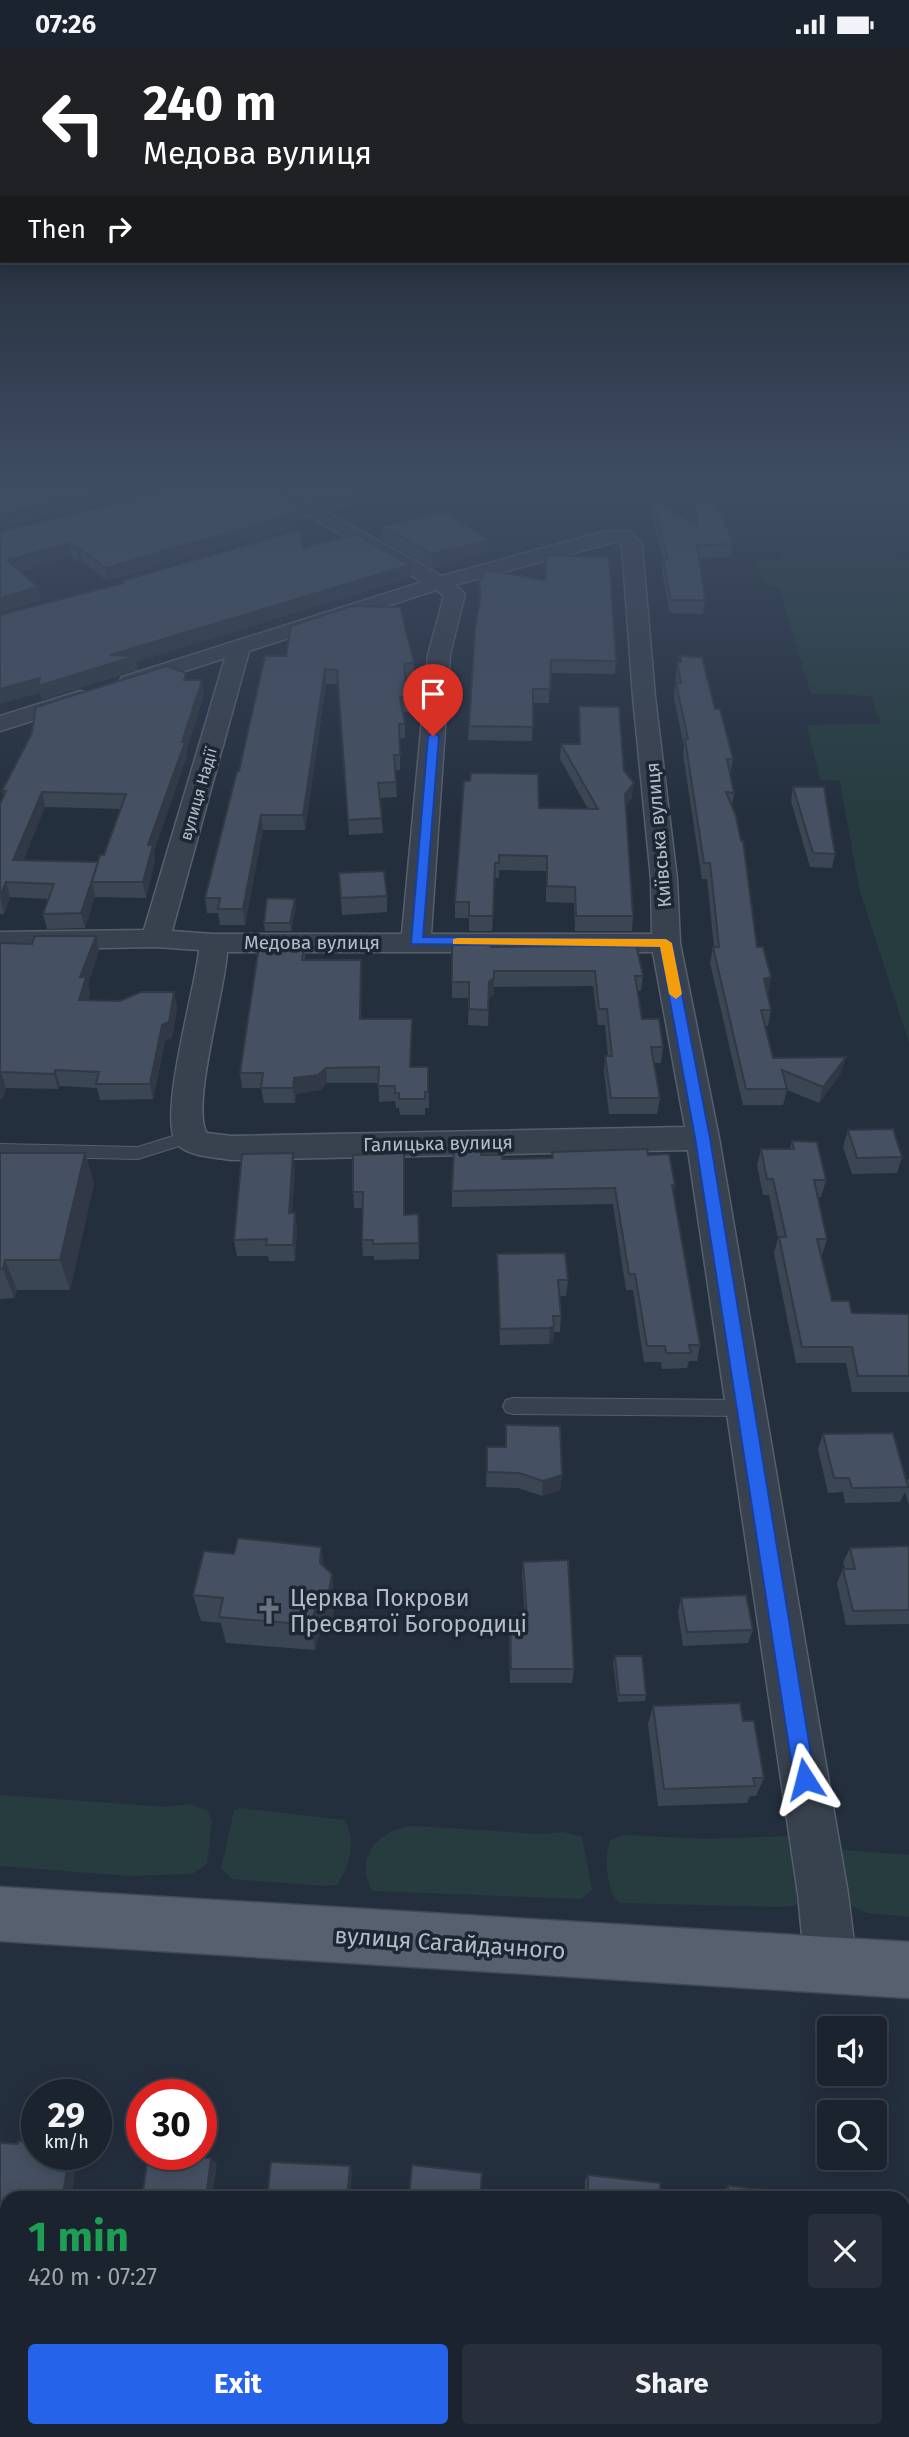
<!DOCTYPE html>
<meta charset="utf-8">
<style>
:root{--surface:#1b232e;--page:#282f3a;--text:#f1f3f6;--muted:#a0a4aa;--line:#39404a;--accent:#2563eb}
body{margin:0;font-family:"Fira Sans",sans-serif;background:var(--page);color:var(--text);height:100vh;display:flex;flex-direction:column;font-size:26px;white-space:nowrap}
*{box-sizing:border-box;margin:0}
p{font-size:23px;color:var(--muted)}
.icon{flex:none;width:38px;height:38px;fill:none;stroke:currentColor;stroke-width:2;stroke-linecap:round;stroke-linejoin:round}
.map{position:relative;flex:1;overflow:hidden}
.details{position:absolute;left:0px;top:2142px;width:910px;height:247px;display:flex;flex-direction:column;background:var(--surface);border-radius:21px 21px 0 0;box-shadow:0 4px 18px #0003,0 0 0 2px var(--line)}
.details>*{flex:none}
.hud{position:absolute;left:0px;top:0px;width:910px;height:214px;box-shadow:0 4px 18px #0003,0 0 0 2px var(--line);background:#202124;color:#fff;overflow:hidden}
.fabs{position:absolute;left:817px;top:1967px;display:grid;gap:14px}
.fabs a{display:grid;place-items:center;width:70px;height:70px;border-radius:7px;background:var(--surface);box-shadow:0 4px 18px #0003,0 0 0 2px var(--line);font-size:35px}
.speed{position:absolute;left:21px;top:2030px;display:flex;gap:14px;font-size:35px;font-weight:700;text-align:center}
.speed>*{display:grid;place-content:center;width:91px;height:91px;border-radius:50%;background:var(--surface);box-shadow:0 4px 18px #0003,0 0 0 2px var(--line);line-height:1}
.speed small{font-size:18px;font-weight:400}
.speed .limit{border:10px solid #d22;background:#fff;color:#111}
.pin{position:absolute;display:grid;place-items:center;width:60px;height:60px;color:#fff;margin:-72px -30px;border-radius:50% 50% 50% 0;rotate:-45deg;box-shadow:0 0 7px #0007}
.pin .icon{rotate:45deg}
.me{position:absolute;width:77px;margin:-38px;rotate:351deg;stroke-linejoin:round;filter:drop-shadow(0 0 5px #0008)}
.turn{display:flex;align-items:center;gap:24px;height:147px;padding:0 28px;font-size:32px}
.turn .icon{width:91px;height:91px;stroke-width:2.5}
.turn b{display:block;font-size:49px;line-height:60px}
.then{display:flex;align-items:center;height:66px;padding:0 28px;background:#0003;gap:14px;font-size:26px}
.round{display:grid;place-items:center;flex:none;width:74px;height:74px;border-radius:7px;background:var(--page)}
.summary{display:flex;align-items:center;justify-content:space-between;height:119px;padding:0 28px}
h1{font-size:42px;font-weight:700;line-height:52px;color:#1e9e55}
.action{display:flex;gap:14px;margin-top:auto;padding:14px 28px}
.action a{flex:1;height:80px;border-radius:7px;background:var(--accent);color:#fff;font-size:28px;font-weight:700;line-height:80px;text-align:center}
.action a+a{background:var(--page);color:var(--text)}
.status{display:flex;justify-content:space-between;align-items:center;height:49px;padding:0 35px;background:var(--surface);direction:ltr}
.status svg{height:19px;fill:currentColor}
.map>svg:first-child{display:block}
.green{fill:#263c3f}
.lines{fill:none;stroke-linecap:round;stroke-linejoin:round}
.service-casing{stroke:#565f6c;stroke-width:2}
.minor-casing{stroke:#565f6c;stroke-width:3}
.primary-casing{stroke:#414a57;stroke-width:3}
.service{fill:#38414e;fill-rule:evenodd}
.minor{fill:#38414e;fill-rule:evenodd}
.primary{fill:#56606e;fill-rule:evenodd}
.wall{fill:#3b4654;fill-rule:evenodd}
.shaded-wall{fill:#303945}
.building{fill:#455162;stroke:#303945;stroke-width:2}
.route{fill:#2563eb;stroke:#184099;stroke-width:2}
.slow{fill:#f59e0b}
.labels{text-anchor:middle;stroke-width:7;stroke-linejoin:round;paint-order:stroke}
.far-street-label{font-size:16px;fill:#b4bcc9;stroke:#1d2633}
.street-label{font-size:19px;fill:#b4bcc9;stroke:#1d2633}
.near-poi-label{font-size:23px;fill:#b4bcc9;stroke:#1d2633;text-anchor:start}
.near-street-label{font-size:23px;fill:#b4bcc9;stroke:#1d2633}
</style>
<div class="status"><b>07:26</b><svg viewBox="0 0 49 12"><path d="M0 12V9h3v3zM5 12V6h3v6zM10 12V3h3v9zM15 12V0h3v12zM26 1h20v11H26zM47 4h2v5h-2z"/></svg></div>
<div class="map">
<svg width="909" height="2388" viewBox="0 0 909 2388">
<rect width="100%" height="100%" fill="#242f3e"/>
<!-- green -->
<path class="green" d="M873,501L909,512V994L859,839L840,732L820,731L807,676L881,675L871,647L811,645L779,538L765,536L755,512H783L780,503Z
M0,1746L167,1758L188,1755L207,1761L212,1772L207,1815L192,1825L130,1827L0,1817Z
M240,1759L344,1771C357,1791 350,1816 337,1836L324,1837L232,1830L221,1820L234,1762Z
M415,1777L540,1785L563,1783L582,1788L592,1841L581,1850L372,1842C353,1809 380,1778 415,1777Z
M624,1786L707,1790L788,1787L796,1792L804,1846L796,1856L784,1858L619,1854C606,1841 604,1807 610,1791Z
M845,1801L909,1806V1868L867,1864L850,1856L844,1837L839,1802Z"/>
<g class="lines">
<defs>
<path id="service" d="M189,1082L197,1088L195,1092L138,1110L0,1107V1095L138,1098Z
M513,1349L746,1351L753,1353L756,1359L753,1365L746,1367L513,1365L506,1363L503,1357L506,1351Z"/>
<path id="minor" d="M254,435H276L442,527L602,483L629,482L642,495L655,648L677,830L680,894L719,1089L848,1845L857,1918L849,1936L831,1944L813,1936L805,1918L798,1845L688,1101L231,1111C215,1108 192,1108 179,1097C154,1077 197,935 199,901L156,898L0,901V883L144,881L225,609L130,640L122,638L119,633L122,628L422,533ZM618,492L622,497L633,648L651,830L652,885H431L450,606L465,545L455,536ZM436,541L444,547L428,606L402,885H213L172,882L249,602ZM227,903H653L685,1078L231,1087L207,1084C190,1060 226,938 227,903Z
M80,642L88,644L91,649L88,654L0,682V667Z"/>
<path id="primary" d="M0,1838L909,1893V1949L0,1892Z"/>
</defs>
<!-- service casing -->
<use href="#service" class="service-casing"/>
<!-- minor casing -->
<use href="#minor" class="minor-casing"/>
<!-- primary casing -->
<use href="#primary" class="primary-casing"/>
<!-- service -->
<use href="#service" class="service"/>
<!-- minor -->
<use href="#minor" class="minor"/>
<!-- primary -->
<use href="#primary" class="primary"/>
</g>
<!-- wall -->
<path class="wall" d="M281,435H397V444L331,463Z
M652,451L695,476L697,454L733,495L731,508L698,509L705,551L703,565L670,564L662,523L663,510L650,463Z
M306,470L295,473V478L107,532L82,512L79,513L72,508L20,522L38,538L41,551L0,564V483Z
M383,478L488,491V504L432,519L383,491Z
M479,534L616,612L615,625L550,624L549,654H533L532,692L468,691L469,677L480,552Z
M265,607L414,614V628L405,629L408,663H403L405,675V689H400V721H395L397,748L380,749L383,784L349,786L338,635H326L305,781H263L245,876H220L218,864H207L205,849L239,722Z
M680,607L715,660L733,710L730,726L734,744L732,757L757,898L771,928L768,944L771,961L768,977H765L773,1009L841,1024L819,1054L787,1041L783,1056H743L710,914L713,898H714L707,830H702L683,705L684,697L674,649L677,613H679Z
M187,631L204,645L186,703L187,707L154,802L155,811L146,849L95,848V847L85,879L47,880L43,865L49,850L10,848L4,865H0V755L4,748L2,742ZM45,758L121,760L104,806L98,813L23,812Z
M579,657L624,722L632,749L626,757L633,867L632,882H575L574,854L546,853V822L499,821V829H495L492,882H469V869H455V853L539,759L588,760L560,710L561,695H579Z
M793,738L835,805L832,819L810,818L791,752Z
M339,824L387,847V863L342,866Z
M296,858L291,882H265L264,874Z
M577,890L643,927L641,942H637L642,970L663,998L661,1014H654L660,1049L657,1065H609L604,1023L605,1007H608L605,976H598L593,937L494,938V945L489,949L488,977L468,976L469,949H452V896L491,898L576,897Z
M0,894L99,902L88,935L90,944L88,951L177,958L172,989L165,992L153,1050L100,1051L97,1039L60,1037L58,1040L6,1039L2,1050H0Z
M304,896L305,911H361V970H412L411,1018H428L429,1059H425V1066H400L399,1059H396L395,1052L379,1053L378,1034H327L320,1041L296,1045L295,1054H264L261,1039H242L240,1024L286,897Z
M848,1081L902,1108L897,1124L852,1125L843,1098Z
M792,1092L826,1131L821,1148H817L827,1190L822,1206H821L832,1252L852,1264L909,1265V1343H852L846,1314H796L774,1204L778,1189L769,1146H763L757,1116L761,1100H790Z
M552,1103L648,1106L675,1136L673,1144L700,1296L697,1312H689L687,1319L662,1320L661,1313H644L633,1241H626L613,1155L452,1158V1142L481,1106L502,1110L552,1109Z
M0,1104H85L94,1135L70,1241H17L14,1249L0,1250Z
M353,1106L405,1166L418,1165L419,1210L374,1211V1207H363L362,1191L363,1159H354L353,1143Z
M295,1120L292,1164H295L297,1180L295,1212H269L268,1207H237L234,1191Z
M497,1205L568,1231L566,1247H559L561,1267L560,1283H554L553,1293L549,1295L500,1296L497,1222Z
M506,1376L562,1426L560,1441L542,1447L518,1439L486,1438L487,1398H505Z
M823,1385L906,1434L909,1429V1456L905,1443L900,1453L845,1454L843,1443L828,1444L818,1400Z
M909,1497V1575L846,1576L837,1534L843,1520H845L843,1513L850,1499Z
M321,1498L324,1518L335,1551L332,1574L320,1582L315,1601L226,1594L221,1574L201,1572L193,1546L234,1505Z
M523,1513L574,1620L572,1634H510L509,1581L510,1567H525L522,1527Z
M681,1549L753,1581L748,1594L683,1597L678,1563Z
M615,1607L646,1646L645,1652L618,1653L613,1614Z
M653,1657L743,1672L764,1729L756,1747H750L747,1754L658,1757L648,1675Z
M588,2126L661,2149H585V2131Z
M728,2137L804,2149H722V2143Z
M662,2382H704L705,2388H662Z
M811,2382H876V2388H811Z"/>
<!-- shaded-wall -->
<path class="shaded-wall" d="M127,435H181L0,479V466Z
M385,435H397V444L331,463L330,450Z
M305,457L306,470L295,473V478L107,532L105,519Z
M488,491V504L432,519V505Z
M70,494L72,508L11,524L7,511Z
M76,499H80L82,512L79,513Z
M410,516V529L136,613L138,621L42,651L40,644L0,655V640Z
M38,538L41,551L0,564V549Z
M325,620L326,635L305,781L303,766Z
M202,631L204,645L186,703L187,707L154,802L155,811L146,849L143,833L148,796Z
M634,734L632,749L623,760L625,745Z
M42,743L45,758L17,827L13,811Z
M261,766L263,781L245,876L243,860Z
M98,813L92,833L95,847L85,879L81,864Z
M6,833L10,848L4,865L0,848Z
M295,850L296,858L291,882L290,874Z
M96,887L99,902L88,935L90,944L83,967L79,951L80,928Z
M361,911L362,926L361,986L360,970Z
M771,928L768,944L764,930Z
M494,929V945L489,949L488,977L489,933Z
M174,943L177,958L172,989L165,992L153,1050L150,1035L162,976Z
M412,970V985L410,1033V1018Z
M846,1008L841,1024L819,1054L823,1038Z
M326,1019L327,1034L320,1041L296,1045L295,1054L293,1039L294,1029Z
M55,1021L60,1037L58,1040L54,1025Z
M1,1023L6,1039L2,1050H0V1027Z
M85,1104L94,1135L70,1241L60,1211Z
M293,1104L295,1120L291,1180L289,1164Z
M295,1164L297,1180L295,1212L293,1196Z
M5,1211L17,1241L14,1249L3,1220Z
M554,1277L553,1293L549,1295L550,1279Z
M562,1426L560,1441L542,1447L543,1432Z
M321,1498L325,1525L320,1514Z
M332,1525L335,1551L332,1574L320,1582L315,1601L311,1576L316,1556Z
M70,2105H79L71,2149H62Z
M211,2109L217,2115L212,2149H206Z
M350,2117L352,2123L350,2149H347Z
M202,2382H208L207,2388H201Z"/>
<!-- building -->
<path class="building" d="M0,435H127L0,466Z
M192,435H268L305,457L293,460L294,465L105,519L80,499H76L70,494L7,511L38,538L0,549V483Z
M303,435H385L330,450Z
M652,451L697,477V454L717,455L733,495L697,496L705,551H671L663,510H668Z
M443,462L488,491L432,505L383,478Z
M299,481L304,499L356,485L410,516L110,606L135,607L38,637L40,629L0,640V566L124,534L121,532Z
M546,506L609,508L616,612L551,611L550,640H533V678L469,677L475,580L481,545L479,534L485,521L545,531Z
M351,557L400,558L414,614L404,615L407,648H400L405,675H399L400,706H394L396,733L378,734L382,769L348,771L337,621L325,620L303,766H261L243,860H218L220,849H205L237,722H239L265,607H286L291,577Z
M680,607L702,608L715,660H720L733,710H727L734,744L726,743L736,767L741,792H743L757,898H763L771,928L764,930L771,961H761L773,1009L846,1008L823,1038L782,1021L787,1040H746L713,898H719L710,814H704L685,690H688L676,634H681L677,613H681Z
M167,617L186,624L184,631H202L182,693H185L148,796H153L143,833H92L100,806H104L126,745L42,743L13,811L98,813L81,864L43,865L54,835L6,833L0,848V755L6,742H2L32,684L36,658Z
M579,657L619,658L624,722L634,734L625,745L633,867H576L575,838L547,837V807L499,806V814H495L493,867H469V853H455L464,732H470L471,724L538,725L539,759L598,760L561,695H580Z
M793,738H824L835,805L813,804Z
M384,822L387,847L341,849L339,824Z
M267,849L295,850L290,874H264Z
M35,887H96L80,928H86L79,951L120,952L141,943H174L169,973L162,976L150,1035H96L99,1023L55,1021L54,1025L1,1023L0,1027V894L32,895Z
M260,890H285L284,897L304,896L302,911H361L360,970H412L410,1018H428V1043H425V1050H399V1044H395V1037H378L379,1018L326,1019L318,1026L294,1029L293,1039H261L263,1024H240Z
M469,890H491V898L577,897V890H635L643,927H635L642,970H659L663,998H651L660,1049H611L605,1007H612L607,960H599L595,922H494V929L489,933L488,961L469,960V933H452V896H469Z
M893,1080L902,1108L857,1109L848,1081Z
M792,1092L817,1093L826,1131H814L827,1190H817L832,1252H849L852,1264L909,1265V1327H858L852,1298H802L779,1188H786L773,1130H767L761,1100H794Z
M647,1100L648,1106L669,1105L675,1136H672L700,1296H689L691,1304H666L665,1297H647L635,1225H629L615,1139L452,1142L454,1101H481V1106H502V1110L553,1109L552,1103Z
M0,1104H85L60,1211H5L3,1220H0Z
M293,1104L289,1164H295L293,1196H266L267,1190L234,1191L242,1105Z
M404,1104V1166L418,1165L419,1194L373,1195V1191H362L363,1143H353V1106Z
M565,1204L568,1231H558L561,1267H553L554,1277L550,1279L500,1280L497,1205Z
M506,1376L560,1377L562,1426L543,1432L519,1424L487,1423V1398H506Z
M893,1384L908,1438L852,1439L849,1429H834L823,1385Z
M238,1489L321,1498L320,1514L332,1525L328,1548L316,1556L311,1576L219,1568L223,1549L193,1546L204,1502L234,1505Z
M909,1497V1561L853,1562L843,1520H855L850,1499Z
M568,1511L574,1620H511L510,1567H527L523,1513Z
M746,1546L753,1581L687,1583L681,1549Z
M615,1607H642L646,1646H619Z
M740,1654L743,1672H754L764,1729H753L755,1737L664,1740L653,1657Z
M18,2092L37,2094V2105H70L62,2149H7V2311H0V2185L3,2170L0,2169V2094L18,2095Z
M148,2107L211,2109L206,2149H142Z
M271,2113L350,2117L347,2149H267Z
M412,2116L482,2124L480,2149H409Z
M588,2126L660,2134L661,2149H588Z
M728,2137L803,2145L804,2149H728Z
M149,2382H202L201,2388H147Z
M293,2382H350V2388H292Z
M667,2382H704L705,2388H667Z
M819,2382H876V2388H820Z"/>
<!-- sky -->
<linearGradient id="sky" x2="0" y2="1"><stop stop-color="#141a22"/><stop offset="0.57" stop-color="#3f4d63"/><stop offset="1" stop-color="#3f4d63" stop-opacity="0"/></linearGradient>
<rect width="909" height="769" fill="url(#sky)"/>
<!-- route -->
<path class="route" d="M433,684L439,687L423,888L666,890L672,894L710,1089L815,1730L812,1738L805,1741L797,1738L794,1730L695,1089L660,898L411,895L428,687Z"/>
<!-- slow -->
<path class="slow" d="M458,889L666,890L672,894L682,945L676,950L669,945L660,898L453,895V890Z"/>
<!-- icons -->
<defs>
<symbol id="church-bare" viewBox="-9 -9 18 18"><path d="M-1.2-6h2.4v3.5h3.3v2.4h-3.3V6h-2.4V-.1h-3.3v-2.4h3.3Z" fill="#6b7280" stroke="#1d2633" stroke-width="2.5" paint-order="stroke"/></symbol>
</defs>
<g fill-rule="evenodd">
<use href="#church-bare" x="250" y="1543" width="38" height="38"/>
</g>
<g class="labels">
<!-- far-street labels -->
<g class="far-street-label">
<text transform="translate(198 745) rotate(-74)" y="6">вулиця Надії</text>
</g>
<!-- street labels -->
<g class="street-label">
<text transform="translate(658 786) rotate(-95)" y="7">Київська вулиця</text>
<text x="312" y="900">Медова вулиця</text>
<text transform="translate(438 1094) rotate(-1)" y="7">Галицька вулиця</text>
</g>
<!-- near-poi labels -->
<g class="near-poi-label">
<text x="290" y="1557">Церква Покрови<tspan x="290" dy="26">Пресвятої Богородиці</tspan></text>
</g>
<!-- near-street labels -->
<g class="near-street-label">
<text transform="translate(450 1894) rotate(4)" y="8">вулиця Сагайдачного</text>
</g>
</g>
</svg>
<div class="fabs">
<a><svg class="icon" aria-label="sound" viewBox="0 0 24 24"><path d="M4 9h4l5-4v14l-5-4H4zM17 9q2 3 0 6"/></svg></a>
<a><svg class="icon" aria-label="search" viewBox="0 0 24 24"><circle cx="10" cy="10" r="6"/><path d="M15 15l6 6"/></svg></a>
</div>
<div class="speed"><div>29<small>km/h</small></div><div class="limit">30</div></div>
<div class="pin" style="left:433px;top:687px;background:#d93025"><svg class="icon" aria-label="arrive" viewBox="0 0 24 24"><path d="M6 21V4h12l-3 4 3 4H6"/></svg></div>
<svg class="me" style="left:805px;top:1730px" viewBox="-20 -20 40 40"><path d="M0-17L14 15 0 8-14 15z" fill="#2563eb" stroke="#fff" stroke-width="4"/></svg>
<div class="hud">
<div class="turn"><svg class="icon" aria-label="left" viewBox="0 0 24 24"><path d="M17 20v-9H6M10 6l-5 5 5 5"/></svg><div><b>240 m</b>Медова вулиця</div></div>
<div class="then">Then<svg class="icon" aria-label="right" viewBox="0 0 24 24"><path d="M7 20v-9h11M14 6l5 5-5 5"/></svg></div>
</div>
<section class="details">
<div class="summary"><div><h1>1 min</h1><p>420 m · 07:27</p></div><a class="round"><svg class="icon" aria-label="close" viewBox="0 0 24 24"><path d="M6 6l12 12M18 6L6 18"/></svg></a></div>
<div class="action"><a>Exit</a><a>Share</a></div>
</section>
</div>
